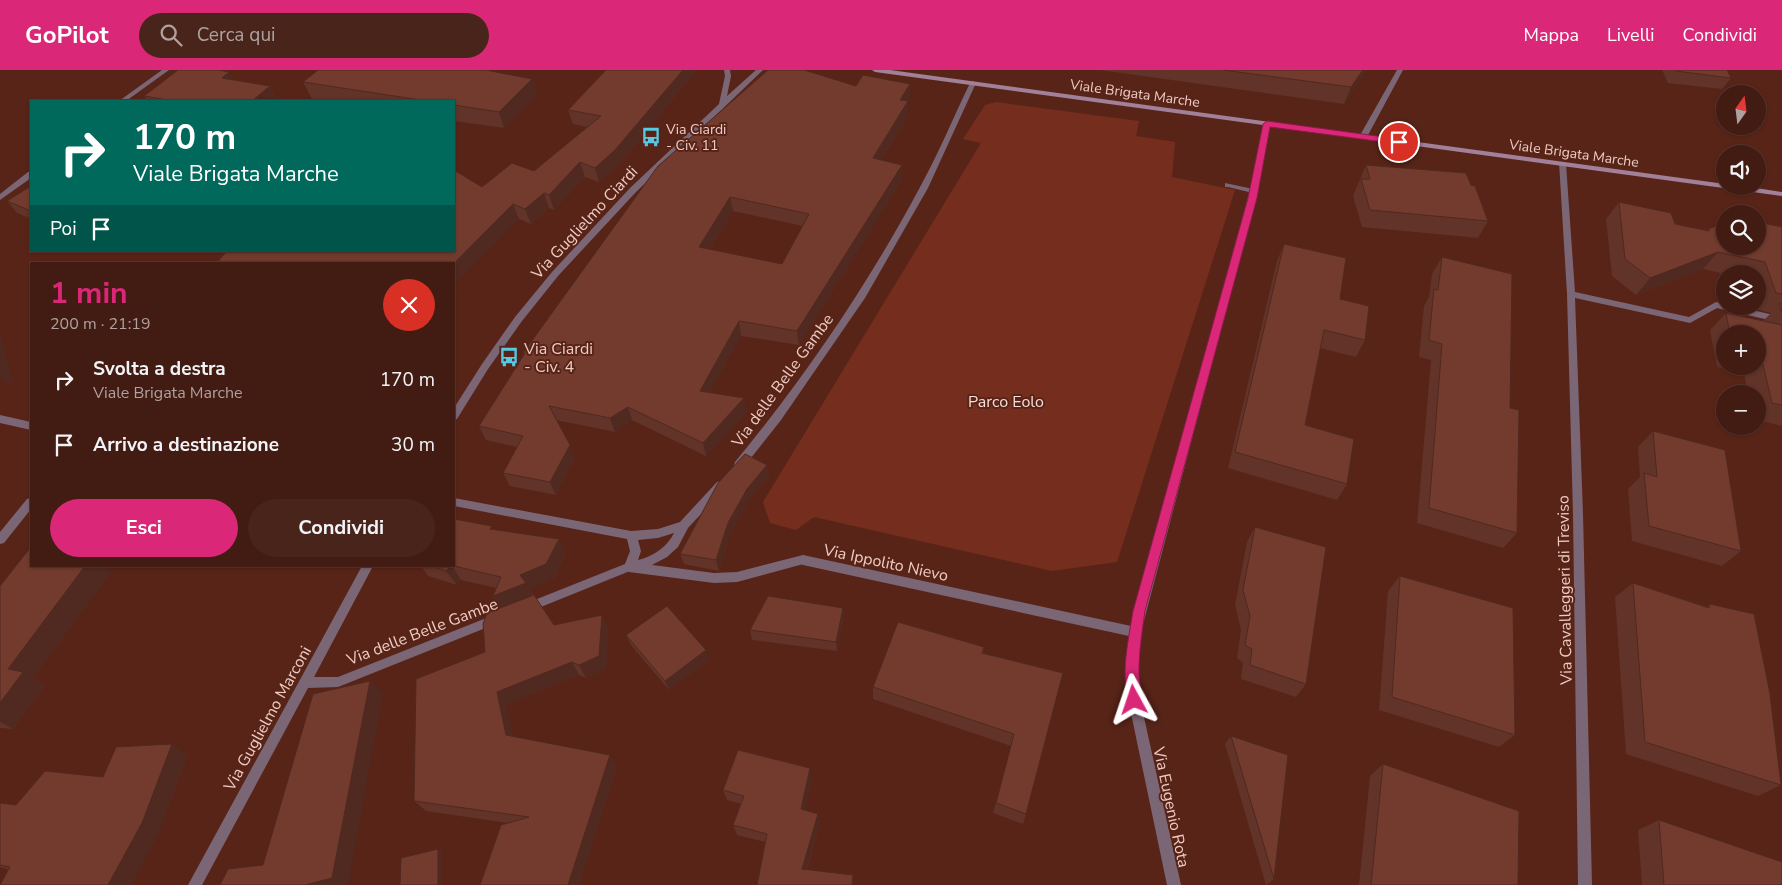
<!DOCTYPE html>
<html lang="it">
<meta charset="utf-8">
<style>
:root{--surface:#421b12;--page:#49241b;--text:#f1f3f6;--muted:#aea19f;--line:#5a3932;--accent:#db2777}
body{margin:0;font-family:"Nunito Sans",sans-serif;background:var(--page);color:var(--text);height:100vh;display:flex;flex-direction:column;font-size:19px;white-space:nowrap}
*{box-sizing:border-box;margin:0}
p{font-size:16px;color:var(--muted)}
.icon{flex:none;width:28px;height:28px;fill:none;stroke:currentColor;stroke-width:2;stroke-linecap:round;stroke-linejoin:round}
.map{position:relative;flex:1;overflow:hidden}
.panel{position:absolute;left:30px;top:192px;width:425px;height:305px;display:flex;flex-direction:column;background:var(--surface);border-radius:0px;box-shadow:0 1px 4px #0004,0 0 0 1px var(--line)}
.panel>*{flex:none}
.top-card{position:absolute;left:30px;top:30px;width:425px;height:152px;border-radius:0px;box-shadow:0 1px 4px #0004,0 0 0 1px var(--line);background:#00695c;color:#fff;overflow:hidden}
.needle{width:32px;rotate:14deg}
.buttons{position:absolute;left:1716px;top:15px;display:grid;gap:10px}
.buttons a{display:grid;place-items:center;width:50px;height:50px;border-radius:50%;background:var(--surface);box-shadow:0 1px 4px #0004,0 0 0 1px var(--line);font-size:25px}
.pin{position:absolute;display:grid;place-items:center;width:42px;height:42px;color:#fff;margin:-21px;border:2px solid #fff;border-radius:50%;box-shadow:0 1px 5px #0007}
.me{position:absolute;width:55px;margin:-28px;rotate:355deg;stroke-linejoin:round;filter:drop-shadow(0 0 4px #0008)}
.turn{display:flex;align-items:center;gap:18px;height:105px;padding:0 20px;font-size:22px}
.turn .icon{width:65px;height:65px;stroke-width:2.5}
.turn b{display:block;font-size:35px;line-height:42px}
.then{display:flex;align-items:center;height:48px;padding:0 20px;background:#0003;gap:10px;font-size:19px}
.round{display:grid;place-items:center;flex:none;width:52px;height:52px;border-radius:26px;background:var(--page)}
.overview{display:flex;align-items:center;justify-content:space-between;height:85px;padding:0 20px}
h1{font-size:30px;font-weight:700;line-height:38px;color:var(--accent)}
.cta{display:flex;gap:10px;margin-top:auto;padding:10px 20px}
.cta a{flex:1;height:58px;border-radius:30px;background:var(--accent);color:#fff;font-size:20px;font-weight:700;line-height:58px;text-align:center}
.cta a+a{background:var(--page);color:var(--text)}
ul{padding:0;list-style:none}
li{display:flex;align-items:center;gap:15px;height:65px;padding:0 20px}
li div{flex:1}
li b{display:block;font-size:19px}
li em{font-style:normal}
header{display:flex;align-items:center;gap:30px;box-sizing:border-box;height:70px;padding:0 25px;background:var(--accent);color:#fff}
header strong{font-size:24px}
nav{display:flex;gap:28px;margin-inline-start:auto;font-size:18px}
.search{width:350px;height:45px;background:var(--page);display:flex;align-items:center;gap:12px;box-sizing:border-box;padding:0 18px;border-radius:28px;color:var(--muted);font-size:19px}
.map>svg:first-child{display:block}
.green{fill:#752e1e}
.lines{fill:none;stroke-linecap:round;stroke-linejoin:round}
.lane{fill:#7b6676;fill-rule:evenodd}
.street{fill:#7b6676;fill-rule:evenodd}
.secondary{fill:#a2809a;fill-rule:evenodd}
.wall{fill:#623328;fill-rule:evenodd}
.shaded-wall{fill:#502920}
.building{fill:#723b2e;stroke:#502920;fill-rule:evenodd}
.route{fill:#db2777;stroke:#8e194d}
.labels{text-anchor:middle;stroke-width:4;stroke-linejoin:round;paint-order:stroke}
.far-street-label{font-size:14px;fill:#edcbc3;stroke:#582418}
.far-poi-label{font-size:14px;fill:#edcbc3;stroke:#582418;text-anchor:start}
.street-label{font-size:16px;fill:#edcbc3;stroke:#582418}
.poi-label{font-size:16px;fill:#edcbc3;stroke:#582418;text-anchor:start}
.park-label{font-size:16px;fill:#f8dcd5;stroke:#582418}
</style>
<header>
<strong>GoPilot</strong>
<div class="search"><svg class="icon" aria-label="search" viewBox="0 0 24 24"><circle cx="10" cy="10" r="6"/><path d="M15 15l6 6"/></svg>Cerca qui</div>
<nav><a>Mappa</a><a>Livelli</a><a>Condividi</a></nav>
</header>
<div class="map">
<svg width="1782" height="815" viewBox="0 0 1782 815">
<rect width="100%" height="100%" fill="#582418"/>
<!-- green -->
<path class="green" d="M996,32L1139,51L1136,66L1175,72L1172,107L1235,120L1117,492L1052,501L814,447L796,460L770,453L763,432L981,73L963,69L985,35Z"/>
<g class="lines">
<!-- lane -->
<path class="lane" d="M1225,113L1253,119L1257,121L1253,123L1228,117H1225Z
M803,485L807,487L808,490L807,493L737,512L714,513L629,502L625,500L624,497L625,494L629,492L714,503L737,502Z"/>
<!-- street -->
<path class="street" d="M162,0H169L126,31H119Z
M724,0H730L731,6L727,26L756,0H763L636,122L558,206L522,251L488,299L457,349L454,350V338L482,294L515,247L552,202L630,118L719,34L725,6Z
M1397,0H1403L1367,67L1366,69H1360L1359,67Z
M973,11L976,13L928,118L865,228L781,350L743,398H735L734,395L735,392C805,307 867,216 919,119C938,85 953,48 970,13Z
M1264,52L1271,54L1256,127L1141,562L1138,604L1140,629L1181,815H1167L1128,629L1126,604L1129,566L803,495L799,493L798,490L799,487L803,485L1131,556L1248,127Z
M1559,92H1562L1566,94L1575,222L1689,247L1716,232L1725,234V236H1735L1782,247V253L1717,238L1690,253L1575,228L1583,444L1592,815H1578L1573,444L1567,224Z
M28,102H31V108L0,130V124Z
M0,345L31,352V360L0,353Z
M721,411L725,412L726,415L725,418L688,458L678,477L667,487L650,496L630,501L526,543L522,541L520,538L522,535L625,494L630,481L627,469L454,436V428L631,461L658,459L680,452L717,412ZM674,463C668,476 653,487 638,490L641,481L638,470L658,468Z
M31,428V439L4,473L0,474V462L27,429Z
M362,496H373L314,607H338L494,545L498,547L500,550L498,553L338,617L308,618L202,815H188Z"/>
<!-- secondary -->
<path class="secondary" d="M872,0H890L1725,114V116H1743L1782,122V126L875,2Z"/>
</g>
<!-- wall -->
<path class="wall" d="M606,0H697L619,95L599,112L585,107L554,140L549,138L531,154L519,149L454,194H220L218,191L534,101L587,57L573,54L568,40Z
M1100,0H1367L1344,34Z
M1662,0H1727L1731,8L1722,19L1668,13Z
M229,2L234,10L270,16L278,31H147L144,26Z
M303,12L537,25L504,58L454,51V31H329L312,29Z
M910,14L909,28L907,31L908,46L881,90L902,110L799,275L741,266L710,322L747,342L706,386L632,350L615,362L556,350L575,388L556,425L510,416L503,403L517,377L486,370L479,356L524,285L523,283L856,16ZM733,141L803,156L782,194L710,179Z
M1366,95L1471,115L1488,151L1478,168L1362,157L1353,126Z
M31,116V149L17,143L7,131Z
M1619,132L1675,154L1707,160L1709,159L1758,176V152L1782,157V356L1758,350V324H1748L1744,303L1717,297L1710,260L1726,243L1763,251L1771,243L1759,240L1758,234V204H1725L1703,199L1636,225L1612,206L1606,149ZM1725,264H1758V296H1725Z
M1284,174L1340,229L1365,270L1356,287L1320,278L1305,355L1347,414L1337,430L1228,398L1277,191Z
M1442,187L1510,338L1517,463L1503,478L1417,453L1431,290L1419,287L1424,236L1429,227L1432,204Z
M1653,361L1741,481L1722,496L1632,471L1628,419L1640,407L1638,377Z
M767,395L769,406L749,430L730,464L719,501L684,494L680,484Z
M1255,457L1306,614L1296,627L1241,609L1243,593L1237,588L1241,560L1235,535L1247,472Z
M495,460L559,469L566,484L554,508L529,519L554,555L608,558L606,599L586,608L579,605L506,634L513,666L617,696L579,815L508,753L426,741L414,731L485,582L500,538L493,526L496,518L461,510L457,515L428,506L421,496H454Z
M111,502L33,608L45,615L13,659L0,658V516Z
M1400,506L1515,665L1499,677L1379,640L1388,521Z
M1633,513L1707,537L1710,534L1781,715L1758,726L1626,684L1615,527Z
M843,538L844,548L837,581L752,570L750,560Z
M626,565L709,590L669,620L631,575Z
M984,577L983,584L1063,603L1026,744L1023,754L993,743L1011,676L873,629V617Z
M1231,666L1274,809L1266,815L1225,674Z
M188,685L159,762L131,815H0L9,800L0,797V733L16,735L103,707Z
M1383,694L1518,815H1359L1370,706Z
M812,709L805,740L818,744L820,754L807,799L854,814L757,815L765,772L737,765L733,755L741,734L727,730L723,720Z
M1659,750L1782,815H1642L1638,760Z"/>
<!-- shaded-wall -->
<path class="shaded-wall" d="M683,0H697L619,95L599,112L595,98Z
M1363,0H1367L1344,34L1351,17Z
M229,2L239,19L222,8Z
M532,9L537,25L504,58L499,42Z
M910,14L909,28L900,44V30Z
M270,16L278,31H252Z
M908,31V46L873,102V88Z
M580,92L585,107L554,140L549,125Z
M902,95V110L799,275L797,261Z
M544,123L549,138L531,154L525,139Z
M730,127L733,141L702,192L699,177Z
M513,134L519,149L454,215V194Z
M1718,182L1703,199L1636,225L1650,208Z
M454,218L457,224L454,228Z
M739,251L741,266L703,335L700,321Z
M0,265L13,311L8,314L0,307Z
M744,328L747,342L706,386L703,373Z
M628,337L632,350L615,362L610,348Z
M570,375L575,388L556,425L550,412Z
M767,395L769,406L749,430L730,464L719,501L716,490L728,453L747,419Z
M559,469L566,484L554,508L529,519L534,528L502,540L493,526L520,505Z
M85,496H104L111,502L33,608L45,615L13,659L0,652V633L8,599Z
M451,496H452L461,510L457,515L446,501Z
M843,538L844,548L837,581L836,572Z
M602,545L608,558L606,599L586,608L579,595Z
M706,580L709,590L669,620L665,611Z
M572,592L579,605L506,634L516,676L506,665L497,622Z
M370,611L383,624L348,815H305Z
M172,674L188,685L159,762L131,815H108Z
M610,685L617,696L579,815H568Z
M810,698L812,709L804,749L801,739Z
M818,744L820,754L804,807L802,799Z
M438,779L442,782V815H438Z
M853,805L854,814V815H852Z"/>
<!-- building -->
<path class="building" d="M178,0H219L229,2L222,8L270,16L252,31H173L144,26Z
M318,0H486L532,9L499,42L454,35V31H427L303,12Z
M606,0H683L615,80L595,98L580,92L549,125L544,123L525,139L513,134L453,194H246L218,191L227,181H454V100L482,117L512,93L534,101L601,46L568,40Z
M768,0H804L856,16L863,5L910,14L900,30L908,31L873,88L902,95L797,261L739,251L700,321L744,328L703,373L628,337L610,348L549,336L570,375L550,412L503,403L523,366L479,356L525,283H523L658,96ZM730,127L809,144L782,194L699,177Z
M1223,0H1363L1351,17Z
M1676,0H1727L1731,8L1676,1Z
M1366,95L1466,103L1471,115L1475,116L1488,151L1370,140L1361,109H1370Z
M31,116V141L7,131Z
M1619,132L1671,143L1675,154L1709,161V159L1725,152V176H1758V152L1782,157V224L1776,223L1765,192L1718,182L1650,208L1625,189Z
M1284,174L1346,188L1340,229L1369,236L1365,270L1324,260L1305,355L1354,369L1347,414L1235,382Z
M1442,187L1512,204L1510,338L1519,340L1517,463L1429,438L1442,274L1429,270L1434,219L1438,220Z
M1779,234H1782V242Z
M1726,243L1782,255V335L1772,333L1761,286H1758V264H1730Z
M1653,361L1725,380L1741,481L1649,456L1644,403L1657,407Z
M745,384L767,395L747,419L728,453L716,490L680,484L718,413Z
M454,449L492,456L490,459L559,469L546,494L520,505L526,513L493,526L501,507L454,496Z
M1255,457L1326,477L1306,614L1250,595L1252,579L1245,575L1250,546L1243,520Z
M30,478H31V496H85L8,599L23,602L0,633V516Z
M433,496H451L446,501Z
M1400,506L1513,538L1515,665L1392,627Z
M1633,513L1709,538L1710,534L1754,544L1770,624L1781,715L1645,672Z
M534,525L554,555L602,545L599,586L579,595L572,592L497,622L506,665L610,685L568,815H480L501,755L529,747L414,731L416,609L485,582L483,554L487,543Z
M768,526L843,538L836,572L750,560Z
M667,536L706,580L665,611L626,565Z
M898,552L984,577L982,583L1063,603L1026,744L996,733L1014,664L873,617Z
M370,611L332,808L305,815H220L228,799L263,795L313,624Z
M1231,666L1288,685L1274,809Z
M172,674L142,753L108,815H0L10,797L0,795V733L16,735L45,701L103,707L116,677Z
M738,680L810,698L801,739L818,744L802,799L853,805L852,815H757L767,764L733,755L744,726L723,720Z
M1383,694L1519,741L1518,815H1371Z
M1659,750L1782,792V815H1664Z
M438,779V815H400L401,788Z"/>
<!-- route -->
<path class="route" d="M1267,51L1399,69L1403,72L1399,74L1270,57L1257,128L1145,541C1142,562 1139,582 1139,602C1139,612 1143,624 1139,634L1134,636L1130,634C1119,609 1129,567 1133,541L1248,128L1263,54Z"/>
<!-- icons -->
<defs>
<symbol id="bus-bare" viewBox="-9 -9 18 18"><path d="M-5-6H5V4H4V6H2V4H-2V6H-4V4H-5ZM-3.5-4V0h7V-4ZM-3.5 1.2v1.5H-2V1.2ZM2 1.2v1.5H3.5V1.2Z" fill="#57c9e2" stroke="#582418" stroke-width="2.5" paint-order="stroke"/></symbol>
</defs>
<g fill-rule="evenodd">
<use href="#bus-bare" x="637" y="53" width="28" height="28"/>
<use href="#bus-bare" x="495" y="273" width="28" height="28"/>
</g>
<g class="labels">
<!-- far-street labels -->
<g class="far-street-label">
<text transform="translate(1135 23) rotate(8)" y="5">Viale Brigata Marche</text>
<text transform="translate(1574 83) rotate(8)" y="5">Viale Brigata Marche</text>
</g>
<!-- far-poi labels -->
<g class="far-poi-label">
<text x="666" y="64">Via Ciardi<tspan x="666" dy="16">- Civ. 11</tspan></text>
</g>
<!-- street labels -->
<g class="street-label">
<text transform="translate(584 152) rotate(-47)" y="6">Via Guglielmo Ciardi</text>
<text transform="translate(782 310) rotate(-54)" y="6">Via delle Belle Gambe</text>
<text transform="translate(886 492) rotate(12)" y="6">Via Ippolito Nievo</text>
<text transform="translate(1564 520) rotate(-91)" y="6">Via Cavalleggeri di Treviso</text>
<text transform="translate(422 561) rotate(-21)" y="6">Via delle Belle Gambe</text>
<text transform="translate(267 648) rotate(-61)" y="6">Via Guglielmo Marconi</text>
<text transform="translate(1172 737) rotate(78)" y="6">Via Eugenio Rota</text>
</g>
<!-- poi labels -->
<g class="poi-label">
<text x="524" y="284">Via Ciardi<tspan x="524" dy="18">- Civ. 4</tspan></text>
</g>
<!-- park labels -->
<g class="park-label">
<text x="1006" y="337">Parco Eolo</text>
</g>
</g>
</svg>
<div class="buttons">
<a><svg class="needle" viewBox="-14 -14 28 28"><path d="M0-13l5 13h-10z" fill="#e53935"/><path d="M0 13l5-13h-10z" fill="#aea19f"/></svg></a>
<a><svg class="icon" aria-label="sound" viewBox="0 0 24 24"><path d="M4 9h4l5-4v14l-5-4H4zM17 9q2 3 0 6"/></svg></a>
<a><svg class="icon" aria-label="search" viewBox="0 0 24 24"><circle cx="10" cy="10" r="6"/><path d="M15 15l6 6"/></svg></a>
<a><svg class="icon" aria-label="layers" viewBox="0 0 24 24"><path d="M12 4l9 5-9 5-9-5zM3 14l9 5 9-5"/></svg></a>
<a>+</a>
<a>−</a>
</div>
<div class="pin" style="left:1399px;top:72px;background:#d93025"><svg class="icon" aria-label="arrive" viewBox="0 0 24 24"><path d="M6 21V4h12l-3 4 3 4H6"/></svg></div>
<svg class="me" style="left:1134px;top:630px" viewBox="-20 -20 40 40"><path d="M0-17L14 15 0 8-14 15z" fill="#db2777" stroke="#fff" stroke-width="4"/></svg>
<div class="top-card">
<div class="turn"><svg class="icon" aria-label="right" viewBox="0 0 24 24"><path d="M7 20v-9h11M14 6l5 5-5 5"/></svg><div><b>170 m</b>Viale Brigata Marche</div></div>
<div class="then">Poi<svg class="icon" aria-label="arrive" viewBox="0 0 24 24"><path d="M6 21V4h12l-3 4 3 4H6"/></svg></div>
</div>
<section class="panel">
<div class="overview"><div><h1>1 min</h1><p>200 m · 21:19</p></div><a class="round" style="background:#d93025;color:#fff"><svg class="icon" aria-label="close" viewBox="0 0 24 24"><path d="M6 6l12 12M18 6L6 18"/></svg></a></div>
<ul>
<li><svg class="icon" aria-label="right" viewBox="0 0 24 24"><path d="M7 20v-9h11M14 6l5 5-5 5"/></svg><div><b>Svolta a destra</b><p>Viale Brigata Marche</p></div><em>170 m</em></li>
<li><svg class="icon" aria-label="arrive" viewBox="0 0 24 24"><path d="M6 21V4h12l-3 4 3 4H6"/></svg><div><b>Arrivo a destinazione</b></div><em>30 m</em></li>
</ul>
<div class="cta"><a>Esci</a><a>Condividi</a></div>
</section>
</div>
